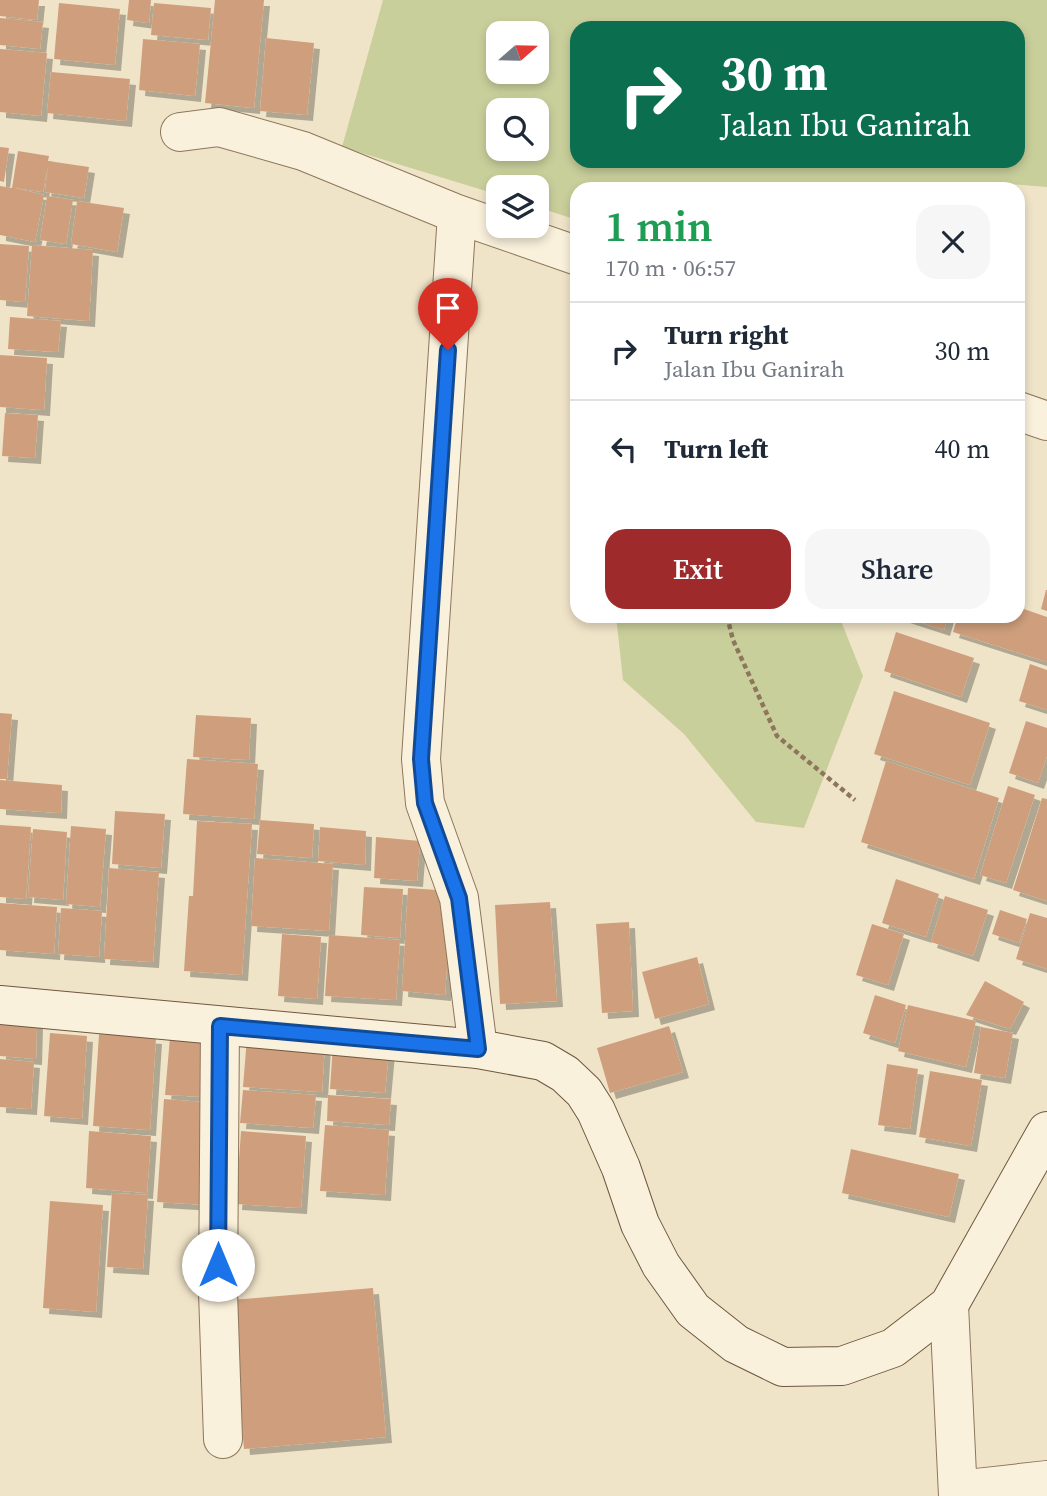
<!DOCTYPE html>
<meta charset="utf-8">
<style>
:root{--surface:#fff;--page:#f6f6f7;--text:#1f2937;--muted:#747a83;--line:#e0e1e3;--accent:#9e2a2b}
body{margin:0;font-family:"Source Serif 4",serif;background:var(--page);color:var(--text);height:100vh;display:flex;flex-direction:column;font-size:26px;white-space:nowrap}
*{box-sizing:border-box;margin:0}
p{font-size:23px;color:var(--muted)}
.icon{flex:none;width:38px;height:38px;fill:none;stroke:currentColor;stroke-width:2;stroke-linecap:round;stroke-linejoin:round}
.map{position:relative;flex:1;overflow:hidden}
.drawer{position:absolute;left:570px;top:182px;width:455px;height:441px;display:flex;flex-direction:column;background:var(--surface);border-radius:21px;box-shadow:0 4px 10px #0003}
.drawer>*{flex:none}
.guide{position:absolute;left:570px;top:21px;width:455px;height:147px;border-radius:21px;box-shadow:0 4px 10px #0003;background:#0b6e4f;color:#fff;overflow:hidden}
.needle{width:46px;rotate:70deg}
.fabs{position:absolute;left:486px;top:21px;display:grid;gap:14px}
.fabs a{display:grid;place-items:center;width:63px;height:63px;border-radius:14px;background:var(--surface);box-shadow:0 4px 10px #0003;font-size:35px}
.pin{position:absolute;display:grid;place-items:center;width:60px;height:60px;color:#fff;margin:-72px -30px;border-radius:50% 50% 50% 0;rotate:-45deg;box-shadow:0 0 7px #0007}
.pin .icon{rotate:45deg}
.me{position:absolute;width:77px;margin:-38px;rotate:0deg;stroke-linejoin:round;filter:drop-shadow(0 0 5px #0008)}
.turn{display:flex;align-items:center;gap:24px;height:147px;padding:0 35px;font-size:32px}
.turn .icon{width:91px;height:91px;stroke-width:2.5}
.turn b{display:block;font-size:49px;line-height:60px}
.round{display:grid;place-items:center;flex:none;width:74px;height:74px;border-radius:21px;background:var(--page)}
.head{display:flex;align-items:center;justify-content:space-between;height:119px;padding:0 35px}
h1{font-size:42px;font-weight:600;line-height:52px;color:#1e9e55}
.button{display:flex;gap:14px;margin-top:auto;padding:14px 35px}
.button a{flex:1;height:80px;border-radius:21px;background:var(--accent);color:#fff;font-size:28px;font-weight:600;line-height:80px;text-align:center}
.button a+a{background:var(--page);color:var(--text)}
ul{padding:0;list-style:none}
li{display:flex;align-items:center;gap:21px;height:98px;padding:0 35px;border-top:2px solid var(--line)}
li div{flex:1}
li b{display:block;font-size:26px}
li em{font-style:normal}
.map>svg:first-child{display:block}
.green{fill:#c9cf9b;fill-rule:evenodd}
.building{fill:#cf9f7d;filter:url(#shadow)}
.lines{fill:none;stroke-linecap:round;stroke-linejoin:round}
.street-casing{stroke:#8d765c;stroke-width:40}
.secondary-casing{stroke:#6f573f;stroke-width:40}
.path{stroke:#8d765c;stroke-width:4.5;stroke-dasharray:5 3.5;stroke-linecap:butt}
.street{stroke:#faf1dc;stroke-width:38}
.secondary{stroke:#faf1dc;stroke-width:38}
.route-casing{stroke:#114b97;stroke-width:18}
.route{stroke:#1a73e8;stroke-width:12}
</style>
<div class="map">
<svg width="1047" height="1496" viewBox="0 0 1047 1496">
<defs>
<filter id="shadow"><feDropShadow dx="6" dy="6" stdDeviation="0" flood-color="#0004"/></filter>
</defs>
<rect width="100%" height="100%" fill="#f0e4c8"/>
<!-- green -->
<path class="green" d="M383,0H1047V187L985,182L979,189H578L577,220L537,207V187H499V195L342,147ZM578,28H1018V161H578ZM499,33H537V72H499ZM499,110H537V149H499Z
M616,616H839L863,676L804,828L756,822L684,734L623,680Z"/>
<!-- building -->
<path class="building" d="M0,0H39L37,20L0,16Z
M129,0H151L149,23L127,20Z
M215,0H264L254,108L205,103Z
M59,3L120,9L115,65L54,59Z
M154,3L211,8L208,40L151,35Z
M0,18L43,22L40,49L0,45Z
M266,38L314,43L307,115L260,111Z
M143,39L200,44L195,96L139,90Z
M0,49L47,53L41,116L0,112Z
M51,72L130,79L126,121L47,113Z
M0,147L9,148L4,182L0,181Z
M18,151L49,156L48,161L89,167L84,198L45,192L48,165L43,192L15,188L44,195L35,242L0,235V186L12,188Z
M47,196L73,200L66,244L40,240Z
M77,201L124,208L117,252L71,244Z
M0,244L29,246L25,302L0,300Z
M32,245L93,250L89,321L27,316Z
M10,317L61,321L58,352L8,349Z
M0,355L47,358L44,410L0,407Z
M5,413L38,415L35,458L2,456Z
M1046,590H1047V611L1041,609Z
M1018,607L1047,617V662L953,632L958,616H1018Z
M901,616H948L944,630Z
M896,632L974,658L961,697L884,671Z
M1030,664L1047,670V710L1019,701Z
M894,691L990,723L970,785L874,754Z
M0,713L12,714L7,779H0Z
M196,715L251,718L249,760L193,757Z
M1026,721L1047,728V756L1038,783L1009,773Z
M187,759L258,764L254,819L183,814Z
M886,761L999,798L974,879L861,842Z
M0,780L62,785L61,813L0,809Z
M1008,786L1035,795L1006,883L980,875Z
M1042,798L1047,799V901L1013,890Z
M115,811L165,814L161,868L112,864Z
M260,820L314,824L312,858L257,854Z
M197,821L252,824L242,975L184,971L189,896H193Z
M0,825L31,827L26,899L0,897Z
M71,826L106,829L100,907L66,904Z
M320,827L366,831L365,865L318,861Z
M33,829L67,832L63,900L28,897Z
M376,837L420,841L417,881L374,878Z
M255,858L333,864L329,931L251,926Z
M109,868L159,872L153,962L104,959Z
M896,879L939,894L926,937L882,923Z
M364,887L403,889L400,938L361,935Z
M408,888L452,891L445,995L402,991Z
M945,896L988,910L973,956L931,942Z
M550,902L557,1001L500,1004L495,905Z
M0,903L57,907L54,954L0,950Z
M61,908L102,911L99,957L58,954Z
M1000,910L1027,919L1019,943L992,934Z
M1030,913L1047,918V969L1016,959Z
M629,922L633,1011L602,1013L596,924Z
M872,924L904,934L888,985L856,975Z
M282,934L321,937L317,999L278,996Z
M329,935L400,940L396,1000L325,996Z
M697,957L709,1004L655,1019L642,972Z
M985,981L1024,1002L1010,1029L966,1015Z
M875,995L906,1005L895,1043L863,1033Z
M908,1005L976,1021L966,1067L898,1051Z
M0,1018L37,1021L36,1059L0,1056Z
M669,1026L683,1072L610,1093L597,1048Z
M981,1027L1013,1033L1005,1078L974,1073Z
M50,1033L87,1036L82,1119L44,1116Z
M99,1034L156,1038L150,1130L93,1126Z
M170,1037L212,1040L208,1097L165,1095Z
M247,1037L325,1043L322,1092L243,1087Z
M333,1044L389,1049L385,1093L330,1089Z
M0,1059L34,1062L31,1109L0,1107Z
M887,1064L918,1069L910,1129L878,1125Z
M930,1071L982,1080L971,1146L919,1137Z
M243,1090L316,1095L313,1128L240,1123Z
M328,1095L391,1099L389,1125L327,1121Z
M164,1099L215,1103L208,1205L157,1202Z
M325,1125L389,1130L385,1195L320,1191Z
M89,1131L151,1136L147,1193L86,1188Z
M241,1131L306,1136L301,1208L236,1204Z
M851,1149L959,1174L949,1217L842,1193Z
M112,1193L148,1195L143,1269L107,1267Z
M50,1201L103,1205L96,1312L43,1308Z
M373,1288L386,1437L244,1449L231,1300Z"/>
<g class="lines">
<defs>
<path id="street" d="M180,132L219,127L303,151L457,214L578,256
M457,214L421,759L425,803L459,898L478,1049
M1018,411L1047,421
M220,1026L218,1292L223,1439
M949,1305L958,1496
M958,1490L1047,1480"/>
<path id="secondary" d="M0,1005L478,1049L543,1061L565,1074L584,1092L596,1111L621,1168L640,1224L661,1265L693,1310L736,1344L783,1367L842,1366L893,1348L949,1305L1047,1131"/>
</defs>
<!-- street casing -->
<use href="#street" class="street-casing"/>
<!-- secondary casing -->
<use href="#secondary" class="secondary-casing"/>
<!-- path -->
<path class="path" d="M727,616L733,640L777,736L855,800"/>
<!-- street -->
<use href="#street" class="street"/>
<!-- secondary -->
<use href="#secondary" class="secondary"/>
</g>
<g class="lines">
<defs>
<path id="route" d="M218,1265L220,1026L478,1049L459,898L425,803L421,759L448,350"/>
</defs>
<!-- route casing -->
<use href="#route" class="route-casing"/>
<!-- route -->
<use href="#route" class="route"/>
</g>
</svg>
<div class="fabs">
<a><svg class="needle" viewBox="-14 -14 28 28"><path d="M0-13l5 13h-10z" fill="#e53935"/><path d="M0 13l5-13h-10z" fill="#747a83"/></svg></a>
<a><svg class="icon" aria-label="search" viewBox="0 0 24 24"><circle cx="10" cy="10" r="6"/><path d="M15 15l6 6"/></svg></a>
<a><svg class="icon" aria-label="layers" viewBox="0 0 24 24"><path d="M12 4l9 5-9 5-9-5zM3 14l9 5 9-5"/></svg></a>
</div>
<div class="pin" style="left:448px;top:350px;background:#d93025"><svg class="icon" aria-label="arrive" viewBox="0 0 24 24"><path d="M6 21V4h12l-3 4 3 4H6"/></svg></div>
<svg class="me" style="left:218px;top:1265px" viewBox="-20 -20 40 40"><circle r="19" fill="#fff"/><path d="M0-13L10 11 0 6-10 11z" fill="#1a73e8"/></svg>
<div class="guide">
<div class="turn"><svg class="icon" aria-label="right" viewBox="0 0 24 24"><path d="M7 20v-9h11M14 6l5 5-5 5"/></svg><div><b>30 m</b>Jalan Ibu Ganirah</div></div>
</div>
<section class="drawer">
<div class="head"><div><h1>1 min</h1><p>170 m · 06:57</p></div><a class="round"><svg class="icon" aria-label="close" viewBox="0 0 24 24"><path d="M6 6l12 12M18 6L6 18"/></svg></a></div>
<ul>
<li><svg class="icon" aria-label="right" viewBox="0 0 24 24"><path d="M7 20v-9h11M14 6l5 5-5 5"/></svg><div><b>Turn right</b><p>Jalan Ibu Ganirah</p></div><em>30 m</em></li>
<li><svg class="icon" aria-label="left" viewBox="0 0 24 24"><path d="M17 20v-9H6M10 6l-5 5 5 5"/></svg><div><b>Turn left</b></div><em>40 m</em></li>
</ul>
<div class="button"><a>Exit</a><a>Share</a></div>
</section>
</div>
